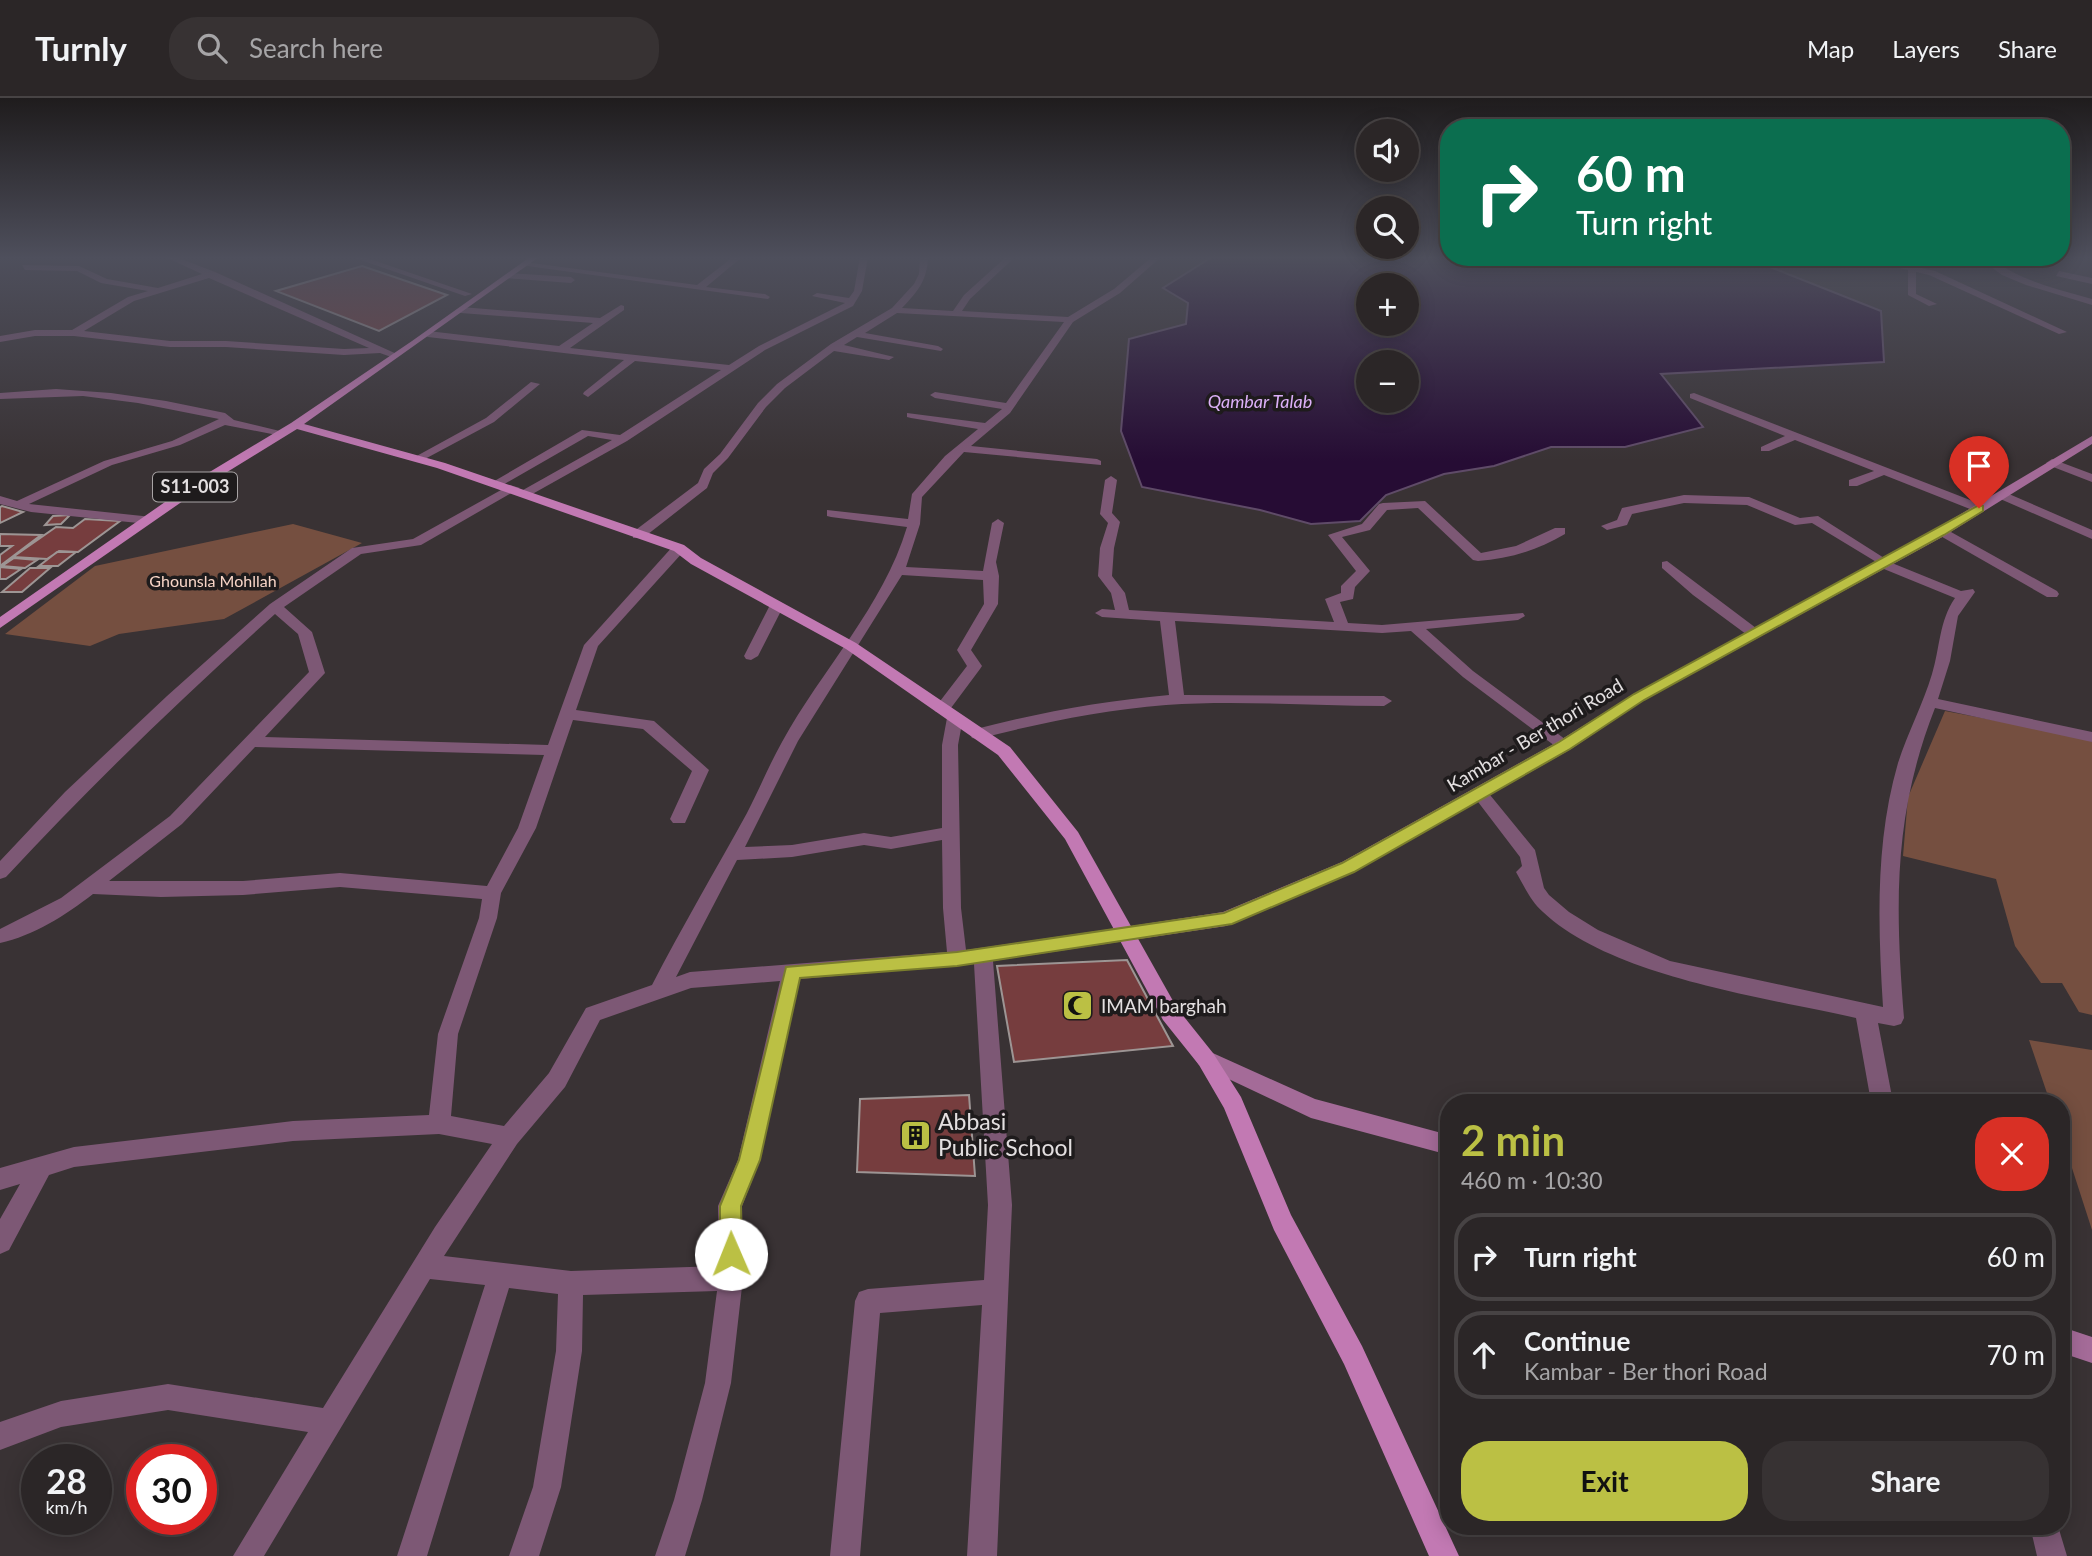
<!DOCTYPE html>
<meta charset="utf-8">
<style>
:root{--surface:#2b2627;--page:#373233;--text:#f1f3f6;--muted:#a6a5a7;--line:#474344;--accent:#bbc044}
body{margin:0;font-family:Lato,sans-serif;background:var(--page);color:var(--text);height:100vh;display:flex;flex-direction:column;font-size:26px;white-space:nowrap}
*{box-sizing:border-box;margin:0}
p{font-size:23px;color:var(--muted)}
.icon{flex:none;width:38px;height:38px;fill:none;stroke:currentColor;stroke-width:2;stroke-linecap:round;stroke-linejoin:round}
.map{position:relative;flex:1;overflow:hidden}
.drawer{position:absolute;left:1440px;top:996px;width:630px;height:441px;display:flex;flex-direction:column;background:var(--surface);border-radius:28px;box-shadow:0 4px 18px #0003,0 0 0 2px var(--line)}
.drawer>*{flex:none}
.banner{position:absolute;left:1440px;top:21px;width:630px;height:147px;border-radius:28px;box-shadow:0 4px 18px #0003,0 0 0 2px var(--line);background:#0b6e4f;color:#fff;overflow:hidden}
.buttons{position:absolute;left:1356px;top:21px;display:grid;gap:14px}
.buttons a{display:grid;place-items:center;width:63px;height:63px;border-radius:50%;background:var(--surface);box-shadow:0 4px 18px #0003,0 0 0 2px var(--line);font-size:35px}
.speed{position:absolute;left:21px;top:1346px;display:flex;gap:14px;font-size:35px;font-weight:700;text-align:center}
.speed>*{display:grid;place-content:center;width:91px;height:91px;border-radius:50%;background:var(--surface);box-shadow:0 4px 18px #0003,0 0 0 2px var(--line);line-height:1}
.speed small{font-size:18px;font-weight:400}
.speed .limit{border:10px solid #d22;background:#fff;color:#111}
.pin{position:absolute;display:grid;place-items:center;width:60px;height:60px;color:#fff;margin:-72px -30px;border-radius:50% 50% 50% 0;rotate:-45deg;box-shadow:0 0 7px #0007}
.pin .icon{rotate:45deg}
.me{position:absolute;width:77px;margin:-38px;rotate:359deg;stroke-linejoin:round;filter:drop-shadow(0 0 5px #0008)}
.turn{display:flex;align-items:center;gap:24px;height:147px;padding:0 21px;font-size:32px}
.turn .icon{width:91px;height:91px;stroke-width:2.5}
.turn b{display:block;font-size:49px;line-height:60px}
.round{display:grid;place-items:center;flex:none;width:74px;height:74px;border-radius:28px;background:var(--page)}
.headline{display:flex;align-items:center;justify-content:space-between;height:119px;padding:0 21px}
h1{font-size:42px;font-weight:700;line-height:52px;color:var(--accent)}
.primary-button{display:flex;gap:14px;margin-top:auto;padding:14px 21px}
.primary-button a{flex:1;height:80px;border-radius:28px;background:var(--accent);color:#111;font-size:28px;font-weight:700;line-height:80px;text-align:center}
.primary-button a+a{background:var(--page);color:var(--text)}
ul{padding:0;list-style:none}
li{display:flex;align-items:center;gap:21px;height:88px;margin:0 14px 10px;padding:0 7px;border:4px solid var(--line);border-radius:28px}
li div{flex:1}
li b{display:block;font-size:26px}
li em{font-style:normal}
header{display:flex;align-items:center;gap:42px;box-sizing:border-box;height:98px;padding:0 35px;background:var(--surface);border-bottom:2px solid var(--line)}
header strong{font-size:33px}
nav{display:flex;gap:38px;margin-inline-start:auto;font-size:24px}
.search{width:490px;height:63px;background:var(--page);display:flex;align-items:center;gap:18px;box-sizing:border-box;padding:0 24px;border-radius:28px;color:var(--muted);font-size:26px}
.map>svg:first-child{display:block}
.green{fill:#754f40}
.water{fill:#260c34;stroke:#5f4b68;stroke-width:2;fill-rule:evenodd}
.building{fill:#763d3e;stroke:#9d9594;stroke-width:2}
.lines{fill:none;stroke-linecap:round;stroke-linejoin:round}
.street{fill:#7d5875;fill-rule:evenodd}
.secondary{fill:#a46b98;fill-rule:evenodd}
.primary{fill:#c279b3;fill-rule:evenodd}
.route{fill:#bbc044;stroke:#7a7d2c;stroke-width:2}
.labels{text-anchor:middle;stroke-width:7;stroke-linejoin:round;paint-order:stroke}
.far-park-label{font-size:16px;fill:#f8d5c7;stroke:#1e1b1c}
.far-water-label{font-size:18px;font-style:italic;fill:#dcb0f8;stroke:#1e1b1c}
.shield{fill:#1e1b1c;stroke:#a8a4a5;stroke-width:2}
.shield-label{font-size:18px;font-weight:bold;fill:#e3dfe0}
.street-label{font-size:19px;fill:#e3dfe0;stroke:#1e1b1c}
.poi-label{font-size:19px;fill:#e3dfe0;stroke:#1e1b1c;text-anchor:start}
.near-poi-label{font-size:23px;fill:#e3dfe0;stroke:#1e1b1c;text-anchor:start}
</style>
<header>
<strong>Turnly</strong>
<div class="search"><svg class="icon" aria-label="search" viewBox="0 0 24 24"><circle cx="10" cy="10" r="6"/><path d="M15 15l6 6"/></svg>Search here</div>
<nav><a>Map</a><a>Layers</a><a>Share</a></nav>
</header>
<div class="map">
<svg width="2092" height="1458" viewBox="0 0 2092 1458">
<rect width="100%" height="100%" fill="#393234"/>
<!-- green -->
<path class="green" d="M293,426L362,445L224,521L119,536L90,548L5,536L95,468Z
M1945,613L2084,639L2092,644V917L2079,914L2062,885H2041L2015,848L1996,781L1903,758L1908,699Z
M2029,942L2092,952V1132L2062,1039V1004H2050Z"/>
<!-- water -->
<path class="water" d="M1212,159H1745L1881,213L1884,264L1661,276L1703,329L1625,349H1551L1494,368L1444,376L1386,397L1360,423L1311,426L1260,412L1142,389L1121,333L1129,241L1186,226L1188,205L1163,190ZM1368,187H1407V226H1368ZM1368,264H1407V303H1368Z"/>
<!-- building -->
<path class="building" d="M362,168L447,197L379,233L276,193Z
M0,409L2,408L23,414L0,425Z
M70,417L61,426L45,427L53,418Z
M85,421L120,423L78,454L59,453L47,461L13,459L56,429L73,430Z
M0,436L41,437L0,468V457L12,448H0Z
M57,454H76L58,468H39Z
M14,460L37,462L25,470L2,468Z
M0,469L21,471L6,481H0Z
M30,470H50L22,494H2Z
M1127,862L1173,948L1014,964L997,868Z
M969,997L975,1078L857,1074L860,1001Z"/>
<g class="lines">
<!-- street -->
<path class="street" d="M165,159H176L215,174L399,257L394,260L380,255L344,257L226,249H170L74,238H35L0,244V238L35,232H72L128,199L148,193L101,185L77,173L25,172L22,167L79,168L107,181L158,190L202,176ZM209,180L369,250L344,251L226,243H170L84,233L134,203Z
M352,159H364L472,196L465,198Z
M733,159H742L706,189L765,196L770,199L768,201L520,167L524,164L697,187Z
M860,159H868L862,193L853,208L765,252L627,343L527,399L523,398V392L612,342L588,338L501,388L491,385L582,332L620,337L721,272L635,263L588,299L583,296L584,294L624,262L428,239L423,236L428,233L559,248L593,225L461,215L456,212L461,209L600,220L621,207L624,208V212L570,250L729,267L759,248L845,205L812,198L817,195L849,200L854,193Z
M920,159H928C927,183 918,193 902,210L953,213L964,197L1006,159H1015L970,201L962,213L1068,219L1114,191L1152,159H1161L1120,195L1073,224L1010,315L971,348L1097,361L1101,363V367L964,354L922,399L920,426L906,469L983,473L992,425L998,421L1004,425L996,464L999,478L998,506L971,552L982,568L980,571L948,614H936L934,611L967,568L957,552L984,506L983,482L902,477L798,643L745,749L792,747L864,735L891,739L942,730V647L947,620L955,615L963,620L958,647L961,810L966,852L1125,829L1132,831L1135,836L1132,841L1125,843L993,863L1012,1107L997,1458H967L982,1207L880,1215L860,1458H830L855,1203L859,1194L868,1191L984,1182L988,1107L974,866L800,881L760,1062L742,1108L743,1180L731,1285L702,1402L685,1458H655L674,1402L705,1285L717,1193L583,1197L582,1253L561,1389L539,1458H509L533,1389L556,1253L558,1196L509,1190L427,1458H397L485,1187L430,1181L264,1458H233L308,1334L168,1312L61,1329L0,1352V1324L61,1303L168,1286L323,1310L435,1129L492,1046L439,1036L293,1043L74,1069L49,1077L9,1152L0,1156V1121L20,1086L0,1092V1070L74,1049L293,1023L429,1017L438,936L479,820L482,801L340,789L243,797L161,799L93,796C66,817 33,838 0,845V831L61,800L170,718L309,574L298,536L275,516C182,600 92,686 6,779L0,781V763L65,694L167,598L270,506L352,450L413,441L510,387L520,390L421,447L361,456L284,509L312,534L325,575L265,639L548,647L584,547L674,447H684V453L598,548L576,612L654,623L709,672L685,725H673L670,721L692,673L643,631L573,622L536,730L501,795L497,820L458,936L451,1018L504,1028L549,975L586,910L652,887C682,829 715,773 747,715C759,692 769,667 782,644C822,571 883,509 907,429L831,419L827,418V412L908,421L912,396L945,358L978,331L911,320L907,319V315L985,325L1002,311L935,300L930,297L935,294L1006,305L1064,224L897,215L865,235L938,248L943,251L941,253L857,239L844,247L894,259L889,262L834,253L785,290L766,309L728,360L713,375L707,390L643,440H633V434L698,385L704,371L720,356L758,305L777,286L831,246L892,210L914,186L919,176ZM255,649L544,657L518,730L487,788L340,775L243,783H109L182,726ZM942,742L943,810L947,854L690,874L676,879L737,762L792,759L864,747L891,751ZM780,883L738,1062L718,1108L719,1168L571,1173L444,1158L517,1046L565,989L600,922L691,890Z
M1853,159H1870L1909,167L1920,159H1930L1917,169L1935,173L2067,234L2059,236L1929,177L1916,174V196L1937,206L1929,208L1908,197V172Z
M1983,159H1993L1992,161C2021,183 2057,191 2092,201V207L2026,187L2002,177L1983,163Z
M2059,173L2092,180V186L2056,178Z
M508,175L571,179L575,182L571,185L505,180Z
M531,284L540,286L494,324L423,362L413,360L486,320Z
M56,291L111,295L166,303L225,315L234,322L288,335L282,338L225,327L180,347L112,367L29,406L152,419L154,422L148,426L31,414L0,406V398L17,403L104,363L172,343L219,321L138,305L83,298L0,301V295Z
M1694,295L1983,407L1985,410L1979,414L1975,413L1884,377L1857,388H1849V382L1874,373L1795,342L1769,353H1761V349L1785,338L1690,300V296Z
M2052,361L2092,376V384L2048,367L2046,365Z
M1111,378L1117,382L1112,415L1120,424L1114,450L1112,478L1125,495L1129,512L1334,524L1325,501L1341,495V488L1356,473L1328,437L1362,426L1379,406L1383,405L1425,403L1481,455L1516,448L1555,430H1565V436C1538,452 1509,461 1478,463L1473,462L1418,410L1387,412L1370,432L1342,439L1370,473L1355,489L1353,501L1340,504L1348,525L1382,527L1523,515L1525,518L1518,522L1426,531L1473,573L1573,647L1571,651H1559L1463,579L1411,533L1382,535L1175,523L1184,597L1384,598L1392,603L1384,608C1312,608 1238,602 1166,607C1102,612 1040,625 978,641L972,640L970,636L972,632C1037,615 1102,603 1169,597L1160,523L1102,519L1095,515L1102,511L1115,512L1111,495L1098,478L1100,450L1108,425L1100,416L1105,382Z
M2002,393L2092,432V441L1998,400V394Z
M1684,397L1749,399L1800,420L1818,418L1892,465L1961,493L1973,491L1975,494L1958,518L1950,563L1938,601L2092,634V644L1935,610C1893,717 1895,807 1904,920L1901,926L1894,928L1878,925L1893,1004H1871L1856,920C1764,899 1612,879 1543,814C1531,804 1524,788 1516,774L1522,768L1520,759L1472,696L1480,690L1486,692L1535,752L1544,790L1549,797L1569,814L1598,832L1670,863L1883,909C1878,828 1875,744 1898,665C1908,634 1923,606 1932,576C1940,550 1939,523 1955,500L1879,469L1878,465L1812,425L1795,427L1747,407L1684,405L1632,416L1627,427L1607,432L1601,428L1617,422L1622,410Z
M1942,429L2057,493L2059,496L2057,499H2047L1937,436V430Z
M1667,463L1760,533L1762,536L1760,539H1750L1693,497L1662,470V464Z
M777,503L784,507L758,558L751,562L746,561L744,558L770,507Z
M2030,1428H2058L2067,1458H2037Z"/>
<!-- secondary -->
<path class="secondary" d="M2092,338V346L1944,438L1644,602L1571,651L1354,774L1226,828L1125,843L1118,841L1115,836L1118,831L1125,829L1223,814L1342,764L1559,643L1634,596L1934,432Z
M1206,952L1315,1001L1449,1037V1057L1311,1020L1199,967L1195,961L1199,955Z
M2062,1229L2092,1239V1265L2062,1255Z"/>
<!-- primary -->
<path class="primary" d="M530,159H539L304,326L445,365L684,447L701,460L856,545L1010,649L1078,734L1177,910L1213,955L1241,999L1291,1117L1362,1248L1459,1458H1429L1344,1266L1274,1132L1224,1010L1199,967L1163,922L1065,741L998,657L846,551L691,466L674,453L437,370L297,331L206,387L0,530V519L198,381L291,325L412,243Z"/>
</g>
<!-- sky -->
<linearGradient id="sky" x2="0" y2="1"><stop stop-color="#1f1c1d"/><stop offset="0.44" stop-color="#4e4f5c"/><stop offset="1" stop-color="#4e4f5c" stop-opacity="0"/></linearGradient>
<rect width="2092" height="363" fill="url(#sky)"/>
<!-- route -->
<path class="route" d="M1979,407L1983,408V413L1944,437L1644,602L1570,651L1354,774L1232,826L957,868L800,880L760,1062L741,1108L742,1156L739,1163L731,1167L723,1163L720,1156V1108L739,1062L786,869L957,854L1224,815L1342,765L1559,644L1634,596Z"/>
<!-- icons -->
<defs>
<symbol id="mosque-square" viewBox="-11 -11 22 22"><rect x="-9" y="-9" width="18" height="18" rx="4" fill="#bbc044" stroke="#1e1b1c"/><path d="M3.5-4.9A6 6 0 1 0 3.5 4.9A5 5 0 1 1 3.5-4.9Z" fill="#111"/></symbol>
<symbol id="building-square" viewBox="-11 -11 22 22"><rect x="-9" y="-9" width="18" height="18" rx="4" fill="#bbc044" stroke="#1e1b1c"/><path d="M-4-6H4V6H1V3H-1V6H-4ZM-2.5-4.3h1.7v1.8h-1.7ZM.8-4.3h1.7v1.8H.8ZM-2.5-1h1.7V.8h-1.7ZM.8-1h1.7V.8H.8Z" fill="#111"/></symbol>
</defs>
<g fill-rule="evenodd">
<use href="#mosque-square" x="1060" y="890" width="35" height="35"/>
<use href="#building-square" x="898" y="1020" width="35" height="35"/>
</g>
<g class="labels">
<!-- far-park labels -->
<g class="far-park-label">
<text x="213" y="489">Ghounsla Mohllah</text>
</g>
<!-- far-water labels -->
<g class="far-water-label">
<text x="1260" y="310">Qambar Talab</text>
</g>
<!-- shield labels -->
<rect class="shield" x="153" y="374.5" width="84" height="29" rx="5"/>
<g class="shield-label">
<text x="195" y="395">S11-003</text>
</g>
<!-- street labels -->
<g class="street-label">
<text transform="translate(1535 637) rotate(-31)" y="7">Kambar - Ber thori Road</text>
</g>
<!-- poi labels -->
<g class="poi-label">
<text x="1101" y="915">IMAM barghah</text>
</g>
<!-- near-poi labels -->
<g class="near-poi-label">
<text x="938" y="1032">Abbasi<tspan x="938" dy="26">Public School</tspan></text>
</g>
</g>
</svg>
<div class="buttons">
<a><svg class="icon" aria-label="sound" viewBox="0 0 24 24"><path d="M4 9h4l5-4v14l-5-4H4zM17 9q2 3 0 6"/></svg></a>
<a><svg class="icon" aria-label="search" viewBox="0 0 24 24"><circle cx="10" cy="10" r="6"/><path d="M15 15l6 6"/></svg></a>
<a>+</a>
<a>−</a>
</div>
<div class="speed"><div>28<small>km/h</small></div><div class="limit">30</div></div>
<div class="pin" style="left:1979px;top:410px;background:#d93025"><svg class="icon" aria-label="arrive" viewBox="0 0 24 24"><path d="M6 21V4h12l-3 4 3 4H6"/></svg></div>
<svg class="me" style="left:731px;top:1156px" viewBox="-20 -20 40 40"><circle r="19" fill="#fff"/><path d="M0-13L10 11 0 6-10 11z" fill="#bbc044"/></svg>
<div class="banner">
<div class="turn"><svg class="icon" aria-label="right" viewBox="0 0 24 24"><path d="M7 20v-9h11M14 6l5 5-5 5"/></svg><div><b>60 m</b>Turn right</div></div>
</div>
<section class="drawer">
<div class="headline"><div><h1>2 min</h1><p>460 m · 10:30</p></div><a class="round" style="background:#d93025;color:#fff"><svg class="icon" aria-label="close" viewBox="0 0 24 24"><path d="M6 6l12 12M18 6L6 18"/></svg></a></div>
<ul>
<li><svg class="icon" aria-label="right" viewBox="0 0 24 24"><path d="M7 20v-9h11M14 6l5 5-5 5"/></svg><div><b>Turn right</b></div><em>60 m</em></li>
<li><svg class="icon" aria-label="ahead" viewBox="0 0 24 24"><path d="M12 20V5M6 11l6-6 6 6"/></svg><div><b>Continue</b><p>Kambar - Ber thori Road</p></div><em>70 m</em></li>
</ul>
<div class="primary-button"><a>Exit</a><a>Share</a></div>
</section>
</div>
